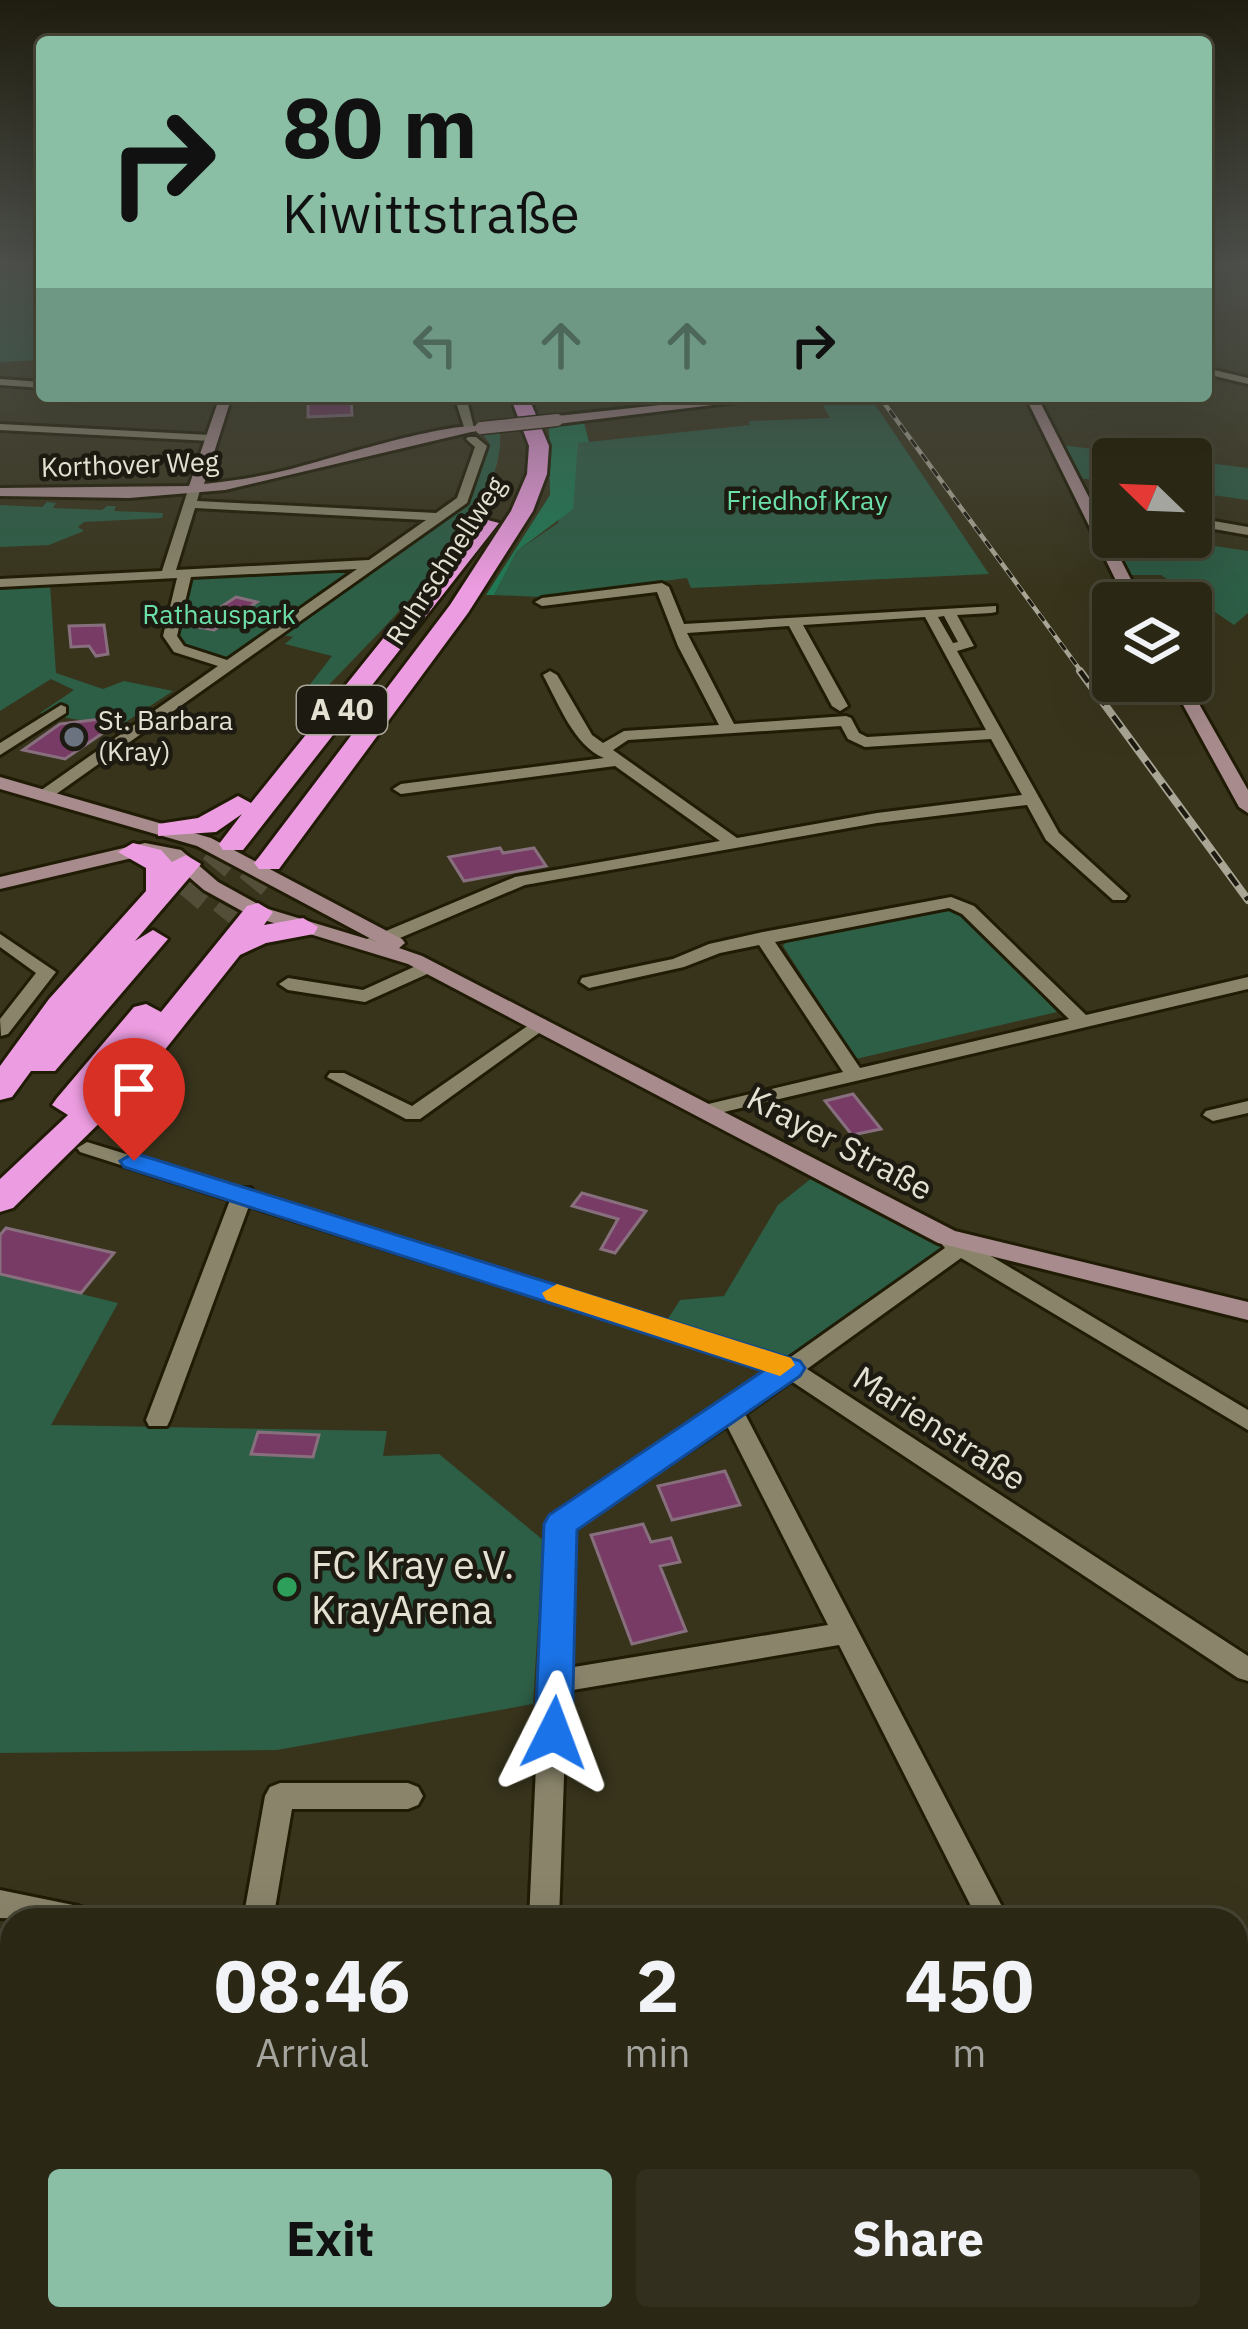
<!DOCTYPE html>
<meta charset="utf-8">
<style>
:root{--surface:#2a2715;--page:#322f1e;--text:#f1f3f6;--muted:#a5a5a0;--line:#464434;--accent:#8abfa5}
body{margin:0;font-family:"IBM Plex Sans",sans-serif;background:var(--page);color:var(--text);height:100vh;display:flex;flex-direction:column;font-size:45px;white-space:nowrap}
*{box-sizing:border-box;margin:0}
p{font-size:39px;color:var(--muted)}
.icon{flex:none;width:66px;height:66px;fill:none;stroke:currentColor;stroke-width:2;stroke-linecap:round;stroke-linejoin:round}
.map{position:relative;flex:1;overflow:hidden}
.drawer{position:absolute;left:0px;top:1908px;width:1248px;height:423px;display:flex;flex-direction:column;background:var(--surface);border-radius:36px 36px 0 0;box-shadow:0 12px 48px #0002,0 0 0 3px var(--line)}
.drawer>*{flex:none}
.top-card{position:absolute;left:36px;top:36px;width:1176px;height:366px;border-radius:12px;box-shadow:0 12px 48px #0002,0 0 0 3px var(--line);background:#8abfa5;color:#111;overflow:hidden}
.needle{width:78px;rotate:293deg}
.buttons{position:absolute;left:1092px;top:438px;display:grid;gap:24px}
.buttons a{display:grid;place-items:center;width:120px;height:120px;border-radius:12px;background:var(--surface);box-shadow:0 12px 48px #0002,0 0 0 3px var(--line);font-size:60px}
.pin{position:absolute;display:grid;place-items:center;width:102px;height:102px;color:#fff;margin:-123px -51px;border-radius:50% 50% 50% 0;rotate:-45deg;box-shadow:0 0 12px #0007}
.pin .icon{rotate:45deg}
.me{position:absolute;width:132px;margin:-66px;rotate:3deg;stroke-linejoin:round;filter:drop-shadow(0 0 9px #0008)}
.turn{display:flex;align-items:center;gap:42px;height:252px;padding:0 48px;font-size:54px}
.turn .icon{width:156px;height:156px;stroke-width:2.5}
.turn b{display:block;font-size:84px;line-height:102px}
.lanes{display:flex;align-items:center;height:114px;padding:0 48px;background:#0003;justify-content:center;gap:60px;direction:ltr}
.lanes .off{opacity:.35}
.eta{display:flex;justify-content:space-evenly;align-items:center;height:204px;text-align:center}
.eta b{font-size:72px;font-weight:700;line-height:84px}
.action{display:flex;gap:24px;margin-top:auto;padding:24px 48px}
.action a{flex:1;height:138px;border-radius:12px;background:var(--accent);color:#111;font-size:48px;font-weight:700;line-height:138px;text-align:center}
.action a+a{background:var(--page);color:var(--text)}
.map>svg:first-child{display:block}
.commercial{fill:#433a29}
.green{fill:#2d5e46}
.forest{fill:#207954}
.building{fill:#783b65;stroke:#886f7e;stroke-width:3}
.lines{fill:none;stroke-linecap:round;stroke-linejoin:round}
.highway-tunnel{stroke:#524e37;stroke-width:28;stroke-dasharray:28 14;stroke-linecap:butt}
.street-casing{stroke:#201b04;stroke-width:6}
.secondary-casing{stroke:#201b04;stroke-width:6}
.highway-casing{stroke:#201b04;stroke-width:6}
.street{fill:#89846a;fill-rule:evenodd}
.secondary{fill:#a78b8d;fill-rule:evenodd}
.highway{fill:#ec9ce0;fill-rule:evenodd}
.rail-far1-casing{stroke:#aaa695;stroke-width:4.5}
.rail-casing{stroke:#aaa695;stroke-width:8}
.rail-far1{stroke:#1d1b11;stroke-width:3;stroke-dasharray:9;stroke-linecap:butt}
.rail{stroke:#1d1b11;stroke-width:4.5;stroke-dasharray:14;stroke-linecap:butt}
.secondary-bridge-casing{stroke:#201b04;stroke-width:15;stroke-linecap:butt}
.secondary-bridge{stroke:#a78b8d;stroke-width:12}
.route{fill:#1a73e8;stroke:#114b97;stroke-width:3}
.slow{fill:#f59e0b}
.worship-dot{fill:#6b7280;stroke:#1d1b11;stroke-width:4.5}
.leisure-dot{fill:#2e9e5b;stroke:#1d1b11;stroke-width:4.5}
.labels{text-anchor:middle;stroke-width:9;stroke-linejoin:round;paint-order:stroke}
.far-street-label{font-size:27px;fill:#e4e1d3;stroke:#1d1b11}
.far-park-label{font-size:27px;fill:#6cdfa9;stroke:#1d1b11}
.far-poi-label{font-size:27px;fill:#e4e1d3;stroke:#1d1b11;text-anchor:start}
.shield{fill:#1d1b11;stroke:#a8a699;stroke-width:3}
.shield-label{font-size:30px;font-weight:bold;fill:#e4e1d3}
.street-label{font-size:33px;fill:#e4e1d3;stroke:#1d1b11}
.near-poi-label{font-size:39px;fill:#e4e1d3;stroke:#1d1b11;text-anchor:start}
</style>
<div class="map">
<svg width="1248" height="2329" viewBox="0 0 1248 2329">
<rect width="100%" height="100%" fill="#38341c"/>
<!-- commercial -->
<path class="commercial" d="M1236,2103L1248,2106V2329H443L468,2319H1236Z
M0,2296L12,2298V2319H166L240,2329H0Z"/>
<!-- green -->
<path class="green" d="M42,263V360L0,362V264Z
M870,397L989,574L691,588L687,578L540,597L494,595L517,551L558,523L578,443L750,425L749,421L830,418L820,400Z
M500,432C508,516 368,641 314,701L298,700L332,656L285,644L293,637L283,635L468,503L489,443L483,434Z
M1061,445L1174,459H1113V482L1077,478Z
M1191,461L1248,468V500L1191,492Z
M47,502L56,503L53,508L102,510L107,506H116L114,511L163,513L162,518L84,522L78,527L84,531L49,545L0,547V505L42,507Z
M1100,506L1113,508V537H1156L1248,551V613L1234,625L1161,575H1130L1097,509Z
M358,569L228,662L183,648L173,636L189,574Z
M50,584L56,673L103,689L124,681L173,691L118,727L40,713L74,690L51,679L0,711V587Z
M945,906L961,912L1057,1012L856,1059L783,946L788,939Z
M818,1173L956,1249L789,1366L664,1325L680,1300L724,1296L778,1205Z
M0,1274L118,1303L51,1425L387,1431L383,1456L439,1454L543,1540L533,1704L277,1750L0,1753Z"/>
<!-- forest -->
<path class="forest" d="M584,423L589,442L578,443L573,509L517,551L494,595H486L550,495L549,426Z"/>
<!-- building -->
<path class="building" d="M351,396L352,415L308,417V402Z
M236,597L257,602L214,630L192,626Z
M104,625L108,654L96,656L89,646L71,647L69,626Z
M101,719L113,726L65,759L23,750L60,724Z
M500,848L503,853L534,848L546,866L464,881L449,857Z
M853,1094L881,1129L852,1135L825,1101Z
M582,1193L646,1211L615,1253L601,1249L618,1219L572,1206Z
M6,1228L114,1253L81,1293L0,1274V1235Z
M258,1432L319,1435L313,1457L251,1454Z
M725,1471L740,1505L672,1520L658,1486Z
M643,1524L651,1542L671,1538L680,1562L660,1566L686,1631L632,1644L591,1535Z"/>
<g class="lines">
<!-- highway-tunnel -->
<path class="highway-tunnel" d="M187,900L233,844
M224,919L269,863"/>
<defs>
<path id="street" d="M1206,368L1248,378V384L1206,374Z
M0,379L42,382V388L0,385Z
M454,396H466L475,432L465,430Z
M0,424L211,435L217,438L211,441L0,430Z
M468,437H476L487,446L467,503L52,797H40V791L218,666L174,652L163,636L177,578L0,587V579L162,571L188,490L194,486L200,490L197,501L436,513L457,498L475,447L466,439ZM195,508L426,520L369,560L176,570ZM357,569L227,660L184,646L177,636L191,577Z
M1194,492L1204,495L1191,509Z
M1084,499L1113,501V509L1080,506V500Z
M1191,517L1248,527V535L1191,525Z
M662,583L669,587L684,624L996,606V612L991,613L957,615L974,646L957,651L1059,833L1128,896L1125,900H1113L1046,840L1027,805L877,823L525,885L374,949H362L359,945L362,941L515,877L720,841L615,766L401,794L393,789L401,784L604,758C574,746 559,704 543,675L550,671L557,675L592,735L603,743L624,731L719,725L678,646L657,592L542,606L535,602L542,598ZM944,616L958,642L953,643L938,617ZM925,617L986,730L867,737L859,733L851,718L846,716L734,724L687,633L789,626L832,706L840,711L848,706L803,625ZM841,726L848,739L865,747L991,739L1022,795L877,813L737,838L613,750L628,740Z
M61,705L66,707V713L0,755V743Z
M951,897L974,906L1086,1015L1248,977V989L707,1116L700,1114L697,1110L700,1106L843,1072L759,945L720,953L684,967L589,988L580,982L582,978L673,959L709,944L763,932ZM949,908L962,914L1069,1019L860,1068L775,942Z
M0,934L56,972L8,1034L1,1036L0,1019L36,973L0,947Z
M427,961L436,967L434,971L365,1002L288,990L279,984L288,978L363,990Z
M539,1018L546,1020L549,1024L546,1028L420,1119H406L327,1077L330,1073H344L412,1106Z
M1248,1101V1113L1213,1121L1203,1115L1206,1111Z
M87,1142L237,1188H251L254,1193L788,1359L945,1248L940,1242L943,1237H959L1248,1410V1430L961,1258L807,1369L1248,1656V1681L1238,1678L791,1381L745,1414L1009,1920H978L839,1645L567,1691L559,1920H529L547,1524L551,1517L771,1371L249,1206L170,1420L167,1426H149L146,1420L230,1200L80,1152L77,1148ZM727,1426L828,1625L568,1668L573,1528Z
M280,1783H408L418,1787L423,1796L418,1805L408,1809H292L273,1920H243L265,1796L270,1787Z
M0,1890L78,1906L89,1910L93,1920L0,1918Z
M1236,2086L1248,2089V2121L1236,2118Z
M0,2274L12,2276V2312L0,2310Z
M179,2319H285L289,2329H183Z
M416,2319H471L467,2329H412Z"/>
<path id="secondary" d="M220,396H232L204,484C232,481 260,477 287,470C324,461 462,416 488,428L225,490L129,498L0,496V488L189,486Z
M745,396H786L557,424L551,420L557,416Z
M1025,396H1037L1143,603H1127Z
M1170,681H1186L1248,790V813L1239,807Z
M0,777L211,838L402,939L405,943L399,948L422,956L955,1231L1248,1302V1320L938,1243L408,964L251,916L204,890L168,859L145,855L0,889V877L145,843L181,850L218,882L265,908L377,942L197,846L0,789Z"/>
<path id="highway" d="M510,396H528L549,446L547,474L533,511L468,613L279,869H259L254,863L259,857L450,605L511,511L527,474L529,446Z
M480,518L499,523L243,850H223L219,844L242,814L216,832L158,836V824L198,818L238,796L251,803Z
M133,843L161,850L172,862L186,855L201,864L135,941L153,930L168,939L55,1071H31L12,1097L0,1100V1066L49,999L146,891V868L118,852Z
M258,903L273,912L264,925L303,918L318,927L314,934L266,943L240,955L133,1090L13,1208L0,1212V1179L68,1115L52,1105L57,1098L134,1007L146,1004L161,1012L247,906Z"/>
</defs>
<!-- street casing -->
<use href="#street" class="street-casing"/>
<!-- secondary casing -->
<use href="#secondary" class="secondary-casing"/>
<!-- highway casing -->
<use href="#highway" class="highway-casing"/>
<!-- street -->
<use href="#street" class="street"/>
<!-- secondary -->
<use href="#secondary" class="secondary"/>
<!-- highway -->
<use href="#highway" class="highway"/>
<defs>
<path id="rail-far1" d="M879,396L1083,674"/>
<path id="rail" d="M1080,671L1248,900"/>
</defs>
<!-- rail-far1 casing -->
<use href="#rail-far1" class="rail-far1-casing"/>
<!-- rail casing -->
<use href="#rail" class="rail-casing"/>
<!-- rail-far1 -->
<use href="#rail-far1" class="rail-far1"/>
<!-- rail -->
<use href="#rail" class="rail"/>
<defs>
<path id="secondary-bridge" d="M481,428L557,420"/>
</defs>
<!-- secondary-bridge casing -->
<use href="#secondary-bridge" class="secondary-bridge-casing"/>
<!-- secondary-bridge -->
<use href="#secondary-bridge" class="secondary-bridge"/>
</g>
<!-- sky -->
<linearGradient id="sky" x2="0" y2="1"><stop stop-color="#1f1d0f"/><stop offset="0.45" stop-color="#4d504b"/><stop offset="1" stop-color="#4d504b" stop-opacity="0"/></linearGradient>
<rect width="1248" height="589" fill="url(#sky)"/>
<!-- route -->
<path class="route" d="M134,1153L800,1361L805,1368L800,1376L577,1530L572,1733L567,1744L554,1748L541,1744L535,1733L544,1524L549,1515L763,1371L124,1167L120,1161Z"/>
<!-- slow -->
<path class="slow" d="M557,1284L791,1358L795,1365L780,1376L546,1300L542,1293Z"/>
<!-- markers -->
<circle class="worship-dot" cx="74" cy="737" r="12"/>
<circle class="leisure-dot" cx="287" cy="1587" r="12"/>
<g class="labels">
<!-- far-street labels -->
<g class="far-street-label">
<text transform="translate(130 465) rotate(-2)" y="9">Korthover Weg</text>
<text transform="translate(446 561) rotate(-57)" y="9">Ruhrschnellweg</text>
</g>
<!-- far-park labels -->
<g class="far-park-label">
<text x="807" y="510">Friedhof Kray</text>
<text x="219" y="624">Rathauspark</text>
</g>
<!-- far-poi labels -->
<g class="far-poi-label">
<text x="98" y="730">St. Barbara<tspan x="98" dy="31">(Kray)</tspan></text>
</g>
<!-- shield labels -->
<rect class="shield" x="297" y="686" width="90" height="48" rx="9"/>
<g class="shield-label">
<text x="342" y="720">A 40</text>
</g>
<!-- street labels -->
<g class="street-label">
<text transform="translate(840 1143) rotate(28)" y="12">Krayer Straße</text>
<text transform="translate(940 1428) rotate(33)" y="12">Marienstraße</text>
</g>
<!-- near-poi labels -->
<g class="near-poi-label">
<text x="311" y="1579">FC Kray e.V.<tspan x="311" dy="45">KrayArena</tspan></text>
</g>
</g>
</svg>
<div class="buttons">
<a><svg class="needle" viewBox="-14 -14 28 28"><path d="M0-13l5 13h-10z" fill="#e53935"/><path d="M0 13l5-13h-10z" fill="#a5a5a0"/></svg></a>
<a><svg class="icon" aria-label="layers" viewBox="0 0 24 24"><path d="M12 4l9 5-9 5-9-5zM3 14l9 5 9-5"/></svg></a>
</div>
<div class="pin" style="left:134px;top:1161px;background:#d93025"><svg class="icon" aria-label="arrive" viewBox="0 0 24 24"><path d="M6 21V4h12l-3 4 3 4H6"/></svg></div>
<svg class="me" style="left:554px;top:1733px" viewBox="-20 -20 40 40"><path d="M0-17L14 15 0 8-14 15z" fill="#1a73e8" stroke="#fff" stroke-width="4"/></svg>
<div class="top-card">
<div class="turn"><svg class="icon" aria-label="right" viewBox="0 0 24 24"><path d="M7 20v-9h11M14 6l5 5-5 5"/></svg><div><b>80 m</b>Kiwittstraße</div></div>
<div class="lanes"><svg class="icon off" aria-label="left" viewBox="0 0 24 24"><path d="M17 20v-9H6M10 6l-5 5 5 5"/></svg><svg class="icon off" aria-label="ahead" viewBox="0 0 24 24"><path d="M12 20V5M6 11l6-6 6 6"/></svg><svg class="icon off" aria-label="ahead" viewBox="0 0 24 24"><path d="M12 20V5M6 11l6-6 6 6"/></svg><svg class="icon" aria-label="right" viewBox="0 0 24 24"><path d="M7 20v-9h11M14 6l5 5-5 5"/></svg></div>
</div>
<section class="drawer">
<div class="eta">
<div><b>08:46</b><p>Arrival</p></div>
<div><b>2</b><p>min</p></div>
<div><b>450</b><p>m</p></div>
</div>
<div class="action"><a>Exit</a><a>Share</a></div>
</section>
</div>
